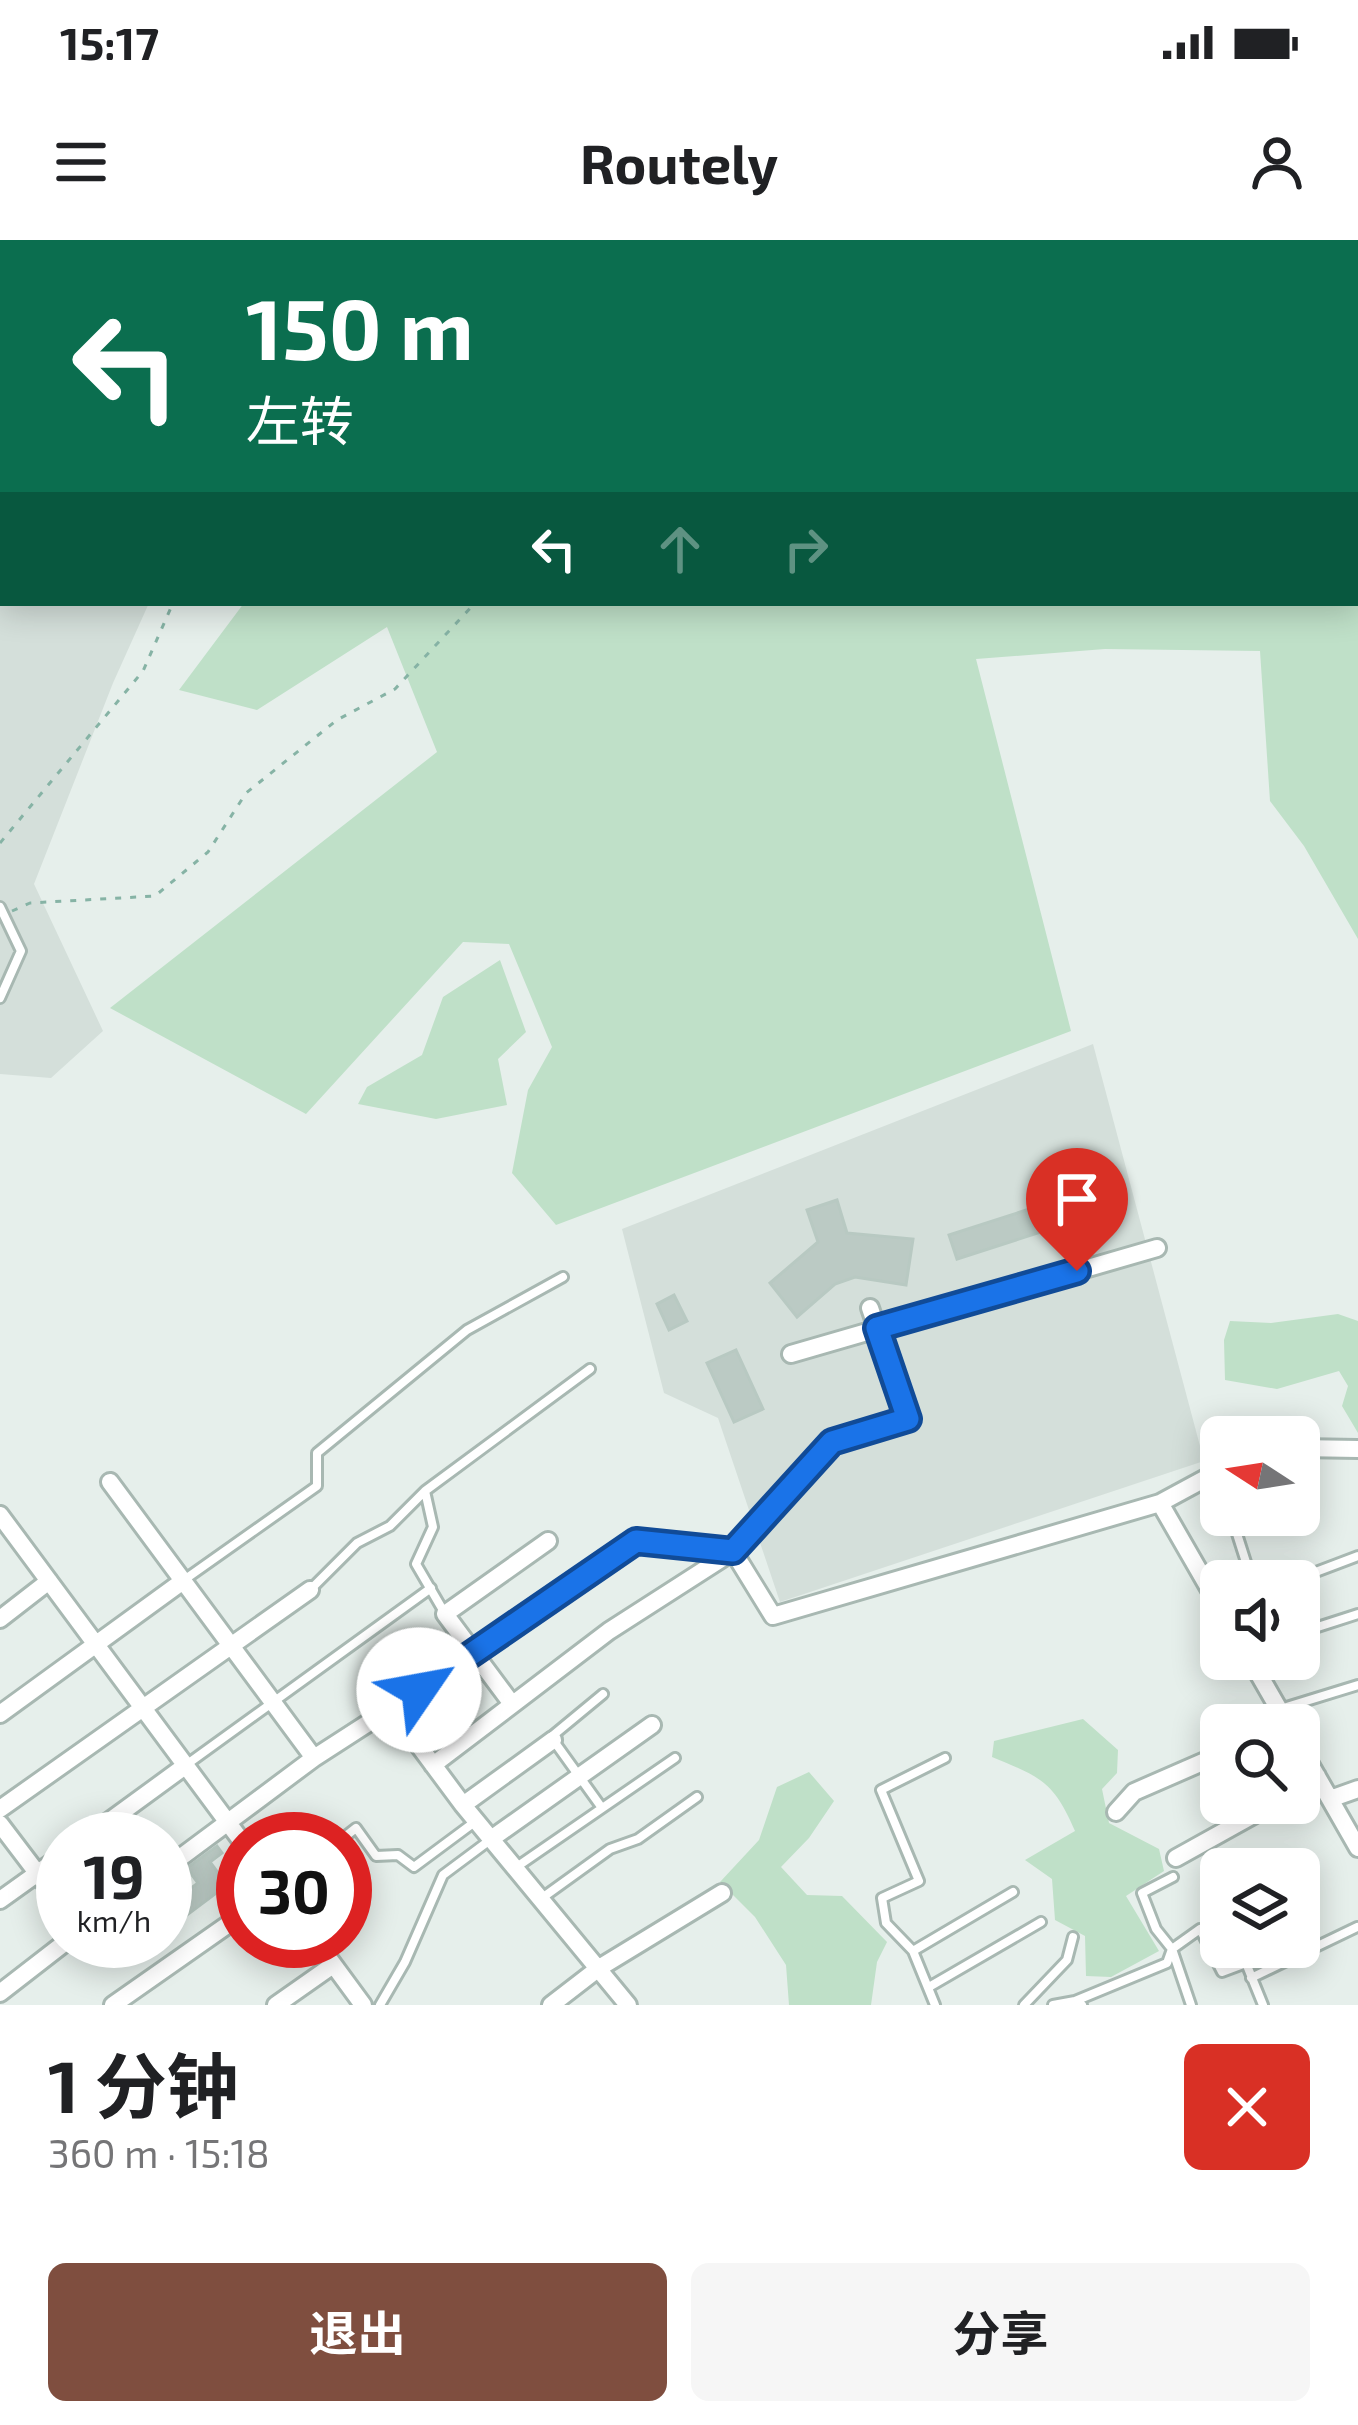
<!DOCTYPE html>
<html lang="zh">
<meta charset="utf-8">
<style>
:root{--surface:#fff;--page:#f6f6f6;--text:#202124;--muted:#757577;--accent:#7f4e3f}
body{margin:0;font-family:"Exo 2","Noto Sans SC",sans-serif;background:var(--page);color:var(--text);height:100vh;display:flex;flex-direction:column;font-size:45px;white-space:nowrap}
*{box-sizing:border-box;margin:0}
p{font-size:39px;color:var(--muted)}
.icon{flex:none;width:66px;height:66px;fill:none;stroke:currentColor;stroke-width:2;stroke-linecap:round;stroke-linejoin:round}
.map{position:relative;height:1765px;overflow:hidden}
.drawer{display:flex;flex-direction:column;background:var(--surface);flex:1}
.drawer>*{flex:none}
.hud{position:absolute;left:0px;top:0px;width:1359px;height:366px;box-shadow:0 6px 30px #0003;background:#0b6e4f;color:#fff;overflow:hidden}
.needle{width:78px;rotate:282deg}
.buttons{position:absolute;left:1200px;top:1176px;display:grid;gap:24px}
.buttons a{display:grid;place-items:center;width:120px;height:120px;border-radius:18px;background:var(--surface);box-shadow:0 6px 30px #0003;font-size:60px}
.speed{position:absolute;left:36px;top:1572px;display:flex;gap:24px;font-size:60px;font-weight:700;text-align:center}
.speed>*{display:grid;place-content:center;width:156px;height:156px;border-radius:50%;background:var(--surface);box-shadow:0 6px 30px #0003;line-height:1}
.speed small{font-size:30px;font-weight:400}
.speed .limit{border:18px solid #d22;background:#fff;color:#111}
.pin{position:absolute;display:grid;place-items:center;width:102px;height:102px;color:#fff;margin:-123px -51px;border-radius:50% 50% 50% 0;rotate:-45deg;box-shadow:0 0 12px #0007}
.pin .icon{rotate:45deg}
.me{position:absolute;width:132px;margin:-66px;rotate:57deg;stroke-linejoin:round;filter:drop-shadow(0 0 9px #0008)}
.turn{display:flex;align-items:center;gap:42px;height:252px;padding:0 48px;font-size:54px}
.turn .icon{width:156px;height:156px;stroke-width:2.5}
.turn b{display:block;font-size:84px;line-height:102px}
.lanes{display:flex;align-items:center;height:114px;padding:0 48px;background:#0003;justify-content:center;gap:60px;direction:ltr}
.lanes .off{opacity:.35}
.round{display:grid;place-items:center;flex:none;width:126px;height:126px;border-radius:18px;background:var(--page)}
.head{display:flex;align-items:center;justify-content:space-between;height:204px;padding:0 48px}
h1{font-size:72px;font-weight:700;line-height:90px}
.action{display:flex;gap:24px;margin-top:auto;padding:24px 48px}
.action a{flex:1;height:138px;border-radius:18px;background:var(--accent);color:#fff;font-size:48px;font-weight:700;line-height:138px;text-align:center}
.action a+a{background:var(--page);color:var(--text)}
.status{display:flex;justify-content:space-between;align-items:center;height:84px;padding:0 60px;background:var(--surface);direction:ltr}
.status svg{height:33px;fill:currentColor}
header{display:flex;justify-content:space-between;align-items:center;height:156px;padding:0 48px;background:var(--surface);font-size:54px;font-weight:700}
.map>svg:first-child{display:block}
.built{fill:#d4dfda}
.green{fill:#bfe0c8}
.building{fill:#bbcac4;stroke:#b8c9c2;stroke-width:3}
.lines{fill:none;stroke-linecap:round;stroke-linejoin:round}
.service-casing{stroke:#a8b8b2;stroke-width:14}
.minor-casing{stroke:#a8b8b2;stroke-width:22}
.path{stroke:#86b3a5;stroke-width:3;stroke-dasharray:6 9;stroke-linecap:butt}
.service{stroke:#fff;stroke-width:8}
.minor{stroke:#fff;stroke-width:16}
.route-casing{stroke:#114b97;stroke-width:30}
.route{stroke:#1a73e8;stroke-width:21}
</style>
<div class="status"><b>15:17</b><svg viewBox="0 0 49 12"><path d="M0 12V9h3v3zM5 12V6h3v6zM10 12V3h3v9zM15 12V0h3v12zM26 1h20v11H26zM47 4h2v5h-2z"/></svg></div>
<header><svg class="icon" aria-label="menu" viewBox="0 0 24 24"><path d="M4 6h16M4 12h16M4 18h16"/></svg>Routely<svg class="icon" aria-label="person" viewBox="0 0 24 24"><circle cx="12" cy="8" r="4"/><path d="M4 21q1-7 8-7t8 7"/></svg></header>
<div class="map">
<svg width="1358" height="1765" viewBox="0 0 1358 1765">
<rect width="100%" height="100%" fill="#e6efeb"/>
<!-- built -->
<path class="built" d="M0,160L3,363H149L113,443L34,644L103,791L51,838L0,834Z
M1093,804L1204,1221L780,1362L718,1178L664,1153L622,989Z"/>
<!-- green -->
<path class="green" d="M486,0H923L924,3H481Z
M927,0H1358V699L1304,606L1270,561L1260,411L1105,409L976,419L1071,791L556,985L512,933L528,850L552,807L509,704L463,702L306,874L110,768L437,512L387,387L257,470L179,450L244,363H1356V3H926Z
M500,720L526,792L498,819L507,865L436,879L358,864L367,847L422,815L443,757Z
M1338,1074L1358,1081V1193L1342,1166L1348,1146L1339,1131L1277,1149L1225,1140L1224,1100L1230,1081L1271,1083Z
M1083,1479L1118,1510L1117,1533L1102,1549L1109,1583L1159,1609L1164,1631L1126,1656L1159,1711L1111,1737L1086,1736L1085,1696L1055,1680L1052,1639L1025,1620L1075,1591C1054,1542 1041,1537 992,1517L994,1501Z
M809,1532L834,1561L809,1598L781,1627L807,1655L842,1656L887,1702L877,1722L871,1765H789L786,1725L755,1677L720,1642L759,1600L777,1547Z"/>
<!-- building -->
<path class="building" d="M837,960L847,993L913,999L906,1045L855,1037L835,1044L797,1077L770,1043L818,1002L807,970Z
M1042,965L1050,989L957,1019L949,995Z
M674,1055L687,1081L669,1090L657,1064Z
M736,1110L763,1169L734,1182L707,1123Z
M217,1606L222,1613L210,1622L227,1645L183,1678L171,1663L198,1643L187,1628Z"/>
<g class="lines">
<defs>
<path id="service" d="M0,667L21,711L0,758
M1231,1275L1252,1341
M184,1340L317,1246V1213L467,1090L563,1037
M1292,1341L1358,1316
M311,1349L357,1303L390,1286L425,1251
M444,1372L416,1324L433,1287L425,1251L590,1129
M1299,1393L1358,1374
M1280,1469L1358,1445
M186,1525L431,1348
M602,1568L551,1497L603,1454
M342,1599L356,1588L376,1616L398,1615L414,1627L476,1581
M518,1626L675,1518
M1173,1637L1142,1653L1156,1689L1172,1709L1191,1765
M542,1658L610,1609L638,1599L697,1557
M913,1711L1013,1652
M1251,1738L1357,1687
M929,1747L1041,1682
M1075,1761L1167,1723L1172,1709L1200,1689L1222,1732L1246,1723L1263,1765
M380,1765L405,1722L443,1635L490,1600
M935,1765L913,1711L886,1683L882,1658L919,1641L881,1550L945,1518
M1024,1765L1067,1720L1073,1697
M1053,1765L1075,1761L1082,1765"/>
<path id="minor" d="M870,1068L908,1179L832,1202L733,1311L773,1376L1160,1263L1221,1369
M791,1114L1157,1008
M1299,1208L1358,1209
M110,1242L314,1518L165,1629
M1160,1263L1221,1230
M0,1275L243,1603
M0,1379L49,1341
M1250,1419L1288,1485
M512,1464L445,1374L548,1301
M391,1468L463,1565L628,1765
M0,1474L183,1341
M1299,1505L1358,1608
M314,1518L475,1414L636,1301L733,1311
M433,1525L609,1391L732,1312
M1299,1547L1317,1536
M1330,1559L1358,1549
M463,1565L553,1500
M0,1569L310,1350
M1116,1572L1134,1552L1221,1514
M0,1584L63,1667
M85,1599L185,1526
M491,1599L652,1485
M1176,1618L1275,1563
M0,1660L63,1615
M316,1701L363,1765
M0,1753L67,1701
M113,1765L243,1674
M276,1765L333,1725
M551,1765L599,1728L722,1653"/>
</defs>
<!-- service casing -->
<use href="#service" class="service-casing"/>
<!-- minor casing -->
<use href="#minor" class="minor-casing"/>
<!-- path -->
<path class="path" d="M339,3L343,0
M0,603L143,431L173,363
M12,671L30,663L155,656L208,612L246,553L337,480L395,449L475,363"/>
<!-- service -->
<use href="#service" class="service"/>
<!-- minor -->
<use href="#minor" class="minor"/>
</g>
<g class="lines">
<defs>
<path id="route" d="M419,1450L636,1301L733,1311L832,1202L908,1179L877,1088L1077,1031"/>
</defs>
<!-- route casing -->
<use href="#route" class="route-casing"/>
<!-- route -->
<use href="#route" class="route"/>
</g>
</svg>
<div class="buttons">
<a><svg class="needle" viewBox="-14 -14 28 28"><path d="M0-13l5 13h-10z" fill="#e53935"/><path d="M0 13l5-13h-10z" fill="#757577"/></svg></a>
<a><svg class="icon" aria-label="sound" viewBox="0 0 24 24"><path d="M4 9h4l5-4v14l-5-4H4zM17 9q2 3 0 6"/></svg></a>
<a><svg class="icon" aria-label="search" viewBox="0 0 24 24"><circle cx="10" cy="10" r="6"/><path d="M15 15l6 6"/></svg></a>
<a><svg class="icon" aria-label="layers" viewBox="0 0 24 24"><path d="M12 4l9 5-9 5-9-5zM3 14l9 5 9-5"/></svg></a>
</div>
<div class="speed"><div>19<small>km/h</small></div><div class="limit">30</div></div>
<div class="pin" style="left:1077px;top:1031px;background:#d93025"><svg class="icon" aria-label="arrive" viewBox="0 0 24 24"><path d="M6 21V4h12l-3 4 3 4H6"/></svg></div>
<svg class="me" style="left:419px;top:1450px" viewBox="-20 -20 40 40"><circle r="19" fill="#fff"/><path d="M0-13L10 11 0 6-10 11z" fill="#1a73e8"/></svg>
<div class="hud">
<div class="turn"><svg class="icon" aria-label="left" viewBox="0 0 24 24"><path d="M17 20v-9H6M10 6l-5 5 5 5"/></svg><div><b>150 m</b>左转</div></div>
<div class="lanes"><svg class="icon" aria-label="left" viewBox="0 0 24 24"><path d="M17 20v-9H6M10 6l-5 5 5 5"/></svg><svg class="icon off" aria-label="ahead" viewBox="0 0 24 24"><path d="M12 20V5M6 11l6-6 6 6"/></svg><svg class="icon off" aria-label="right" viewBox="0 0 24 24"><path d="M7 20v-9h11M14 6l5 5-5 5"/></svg></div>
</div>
</div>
<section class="drawer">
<div class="head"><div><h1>1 分钟</h1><p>360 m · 15:18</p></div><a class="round" style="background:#d93025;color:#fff"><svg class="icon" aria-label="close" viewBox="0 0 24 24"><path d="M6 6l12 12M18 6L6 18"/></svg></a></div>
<div class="action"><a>退出</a><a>分享</a></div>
</section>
